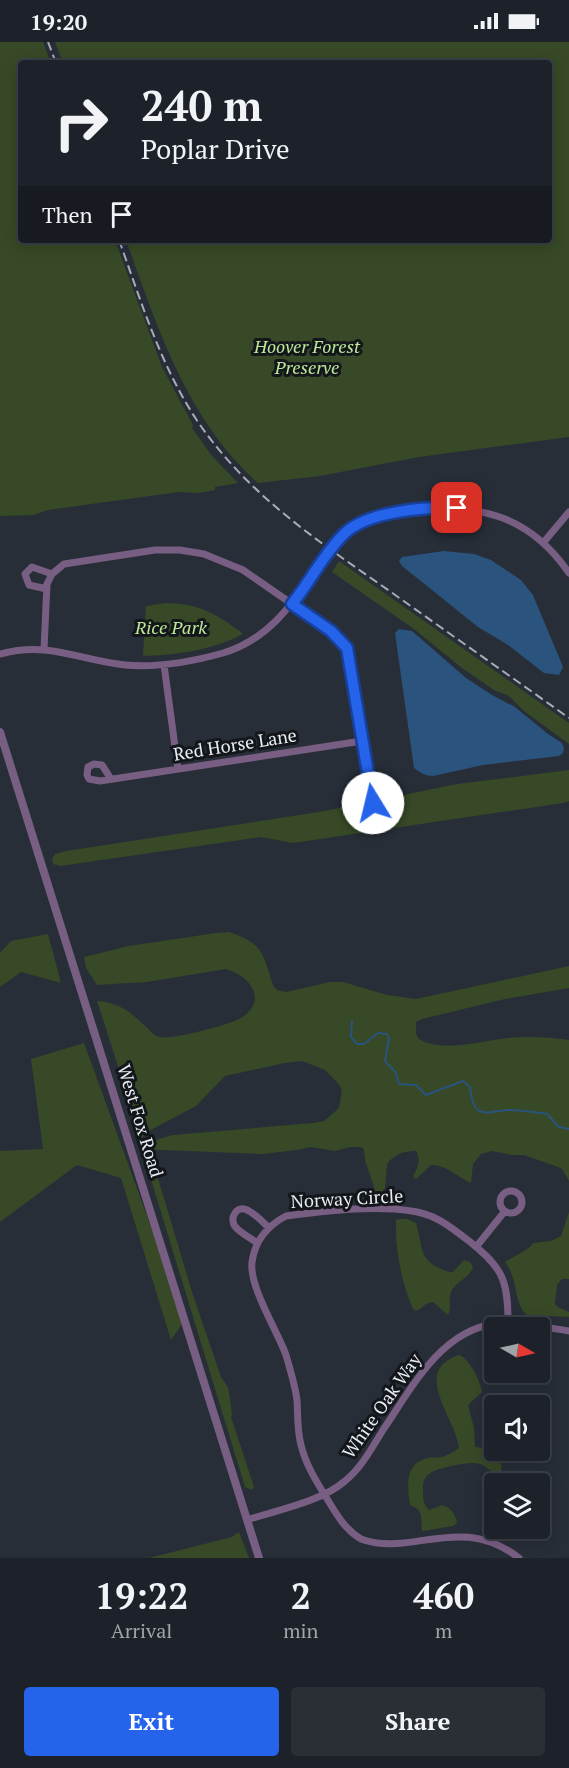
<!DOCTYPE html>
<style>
:root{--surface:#1d222a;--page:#2a2f36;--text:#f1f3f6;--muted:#a0a4a8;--line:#3b3f47;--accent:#2563eb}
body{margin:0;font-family:"PT Serif",serif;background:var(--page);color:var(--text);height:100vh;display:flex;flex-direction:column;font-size:22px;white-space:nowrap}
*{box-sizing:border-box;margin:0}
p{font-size:20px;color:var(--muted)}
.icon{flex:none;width:33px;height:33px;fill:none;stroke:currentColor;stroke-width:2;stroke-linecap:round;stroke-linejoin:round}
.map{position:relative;height:1516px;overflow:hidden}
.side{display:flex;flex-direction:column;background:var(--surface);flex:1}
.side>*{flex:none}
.guide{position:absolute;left:18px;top:18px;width:534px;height:183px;border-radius:6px;box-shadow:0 3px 15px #0003,0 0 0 2px var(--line);background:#1d222a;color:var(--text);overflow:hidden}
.needle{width:39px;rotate:99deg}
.fabs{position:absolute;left:484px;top:1275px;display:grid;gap:12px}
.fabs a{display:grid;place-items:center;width:66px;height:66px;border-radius:6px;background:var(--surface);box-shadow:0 3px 15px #0003,0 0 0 2px var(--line);font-size:30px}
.pin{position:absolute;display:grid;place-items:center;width:51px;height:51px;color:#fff;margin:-26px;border-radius:12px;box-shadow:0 3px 9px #0006}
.me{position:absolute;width:66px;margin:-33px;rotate:351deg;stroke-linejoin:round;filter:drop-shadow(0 0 4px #0008)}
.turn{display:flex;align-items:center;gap:21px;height:126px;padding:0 24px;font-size:27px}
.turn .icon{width:78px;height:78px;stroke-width:2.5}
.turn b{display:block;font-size:42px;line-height:51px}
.then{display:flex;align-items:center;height:57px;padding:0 24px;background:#0003;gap:12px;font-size:22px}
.eta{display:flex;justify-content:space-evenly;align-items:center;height:102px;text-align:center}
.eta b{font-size:36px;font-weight:800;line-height:42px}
.action{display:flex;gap:12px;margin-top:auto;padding:12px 24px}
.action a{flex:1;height:69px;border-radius:6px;background:var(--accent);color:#fff;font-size:24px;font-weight:800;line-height:69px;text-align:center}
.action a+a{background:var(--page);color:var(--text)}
.status{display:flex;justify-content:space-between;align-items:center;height:42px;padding:0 30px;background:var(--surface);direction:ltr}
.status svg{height:16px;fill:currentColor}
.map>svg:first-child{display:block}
.green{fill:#374926}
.water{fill:#2a537d}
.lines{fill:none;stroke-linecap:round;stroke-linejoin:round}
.stream{stroke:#2a537d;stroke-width:2}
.minor{stroke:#795e83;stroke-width:7}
.tertiary{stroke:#795e83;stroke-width:8}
.rail{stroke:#a8adb5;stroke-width:2;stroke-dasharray:9 4.5;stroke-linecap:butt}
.route-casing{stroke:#184099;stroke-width:15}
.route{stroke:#2563eb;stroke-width:10}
.labels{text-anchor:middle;stroke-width:6;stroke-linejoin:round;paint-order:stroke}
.park-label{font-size:18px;font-style:italic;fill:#bde898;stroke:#13161a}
.street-label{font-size:18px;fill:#e8ecf3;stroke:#13161a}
</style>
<div class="status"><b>19:20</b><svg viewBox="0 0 49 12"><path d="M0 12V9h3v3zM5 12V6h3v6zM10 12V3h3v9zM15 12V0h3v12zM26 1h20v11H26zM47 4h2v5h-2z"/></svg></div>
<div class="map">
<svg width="569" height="1516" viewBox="0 0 569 1516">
<rect width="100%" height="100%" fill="#272e38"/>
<!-- green -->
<path class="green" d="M0,0H43L51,21H21V198H115L162,325L193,383L192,386L212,414L238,441L215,445V448L198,451L179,450L48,468L33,473L0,474Z
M55,0H569V395L419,415L320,434L258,441C187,378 157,285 126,198H549V21H63Z
M339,519L569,681V702L524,669L509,654L494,648L462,626L414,587L332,530Z
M166,561C201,562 217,572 243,592C213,608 177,613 143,614L146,564Z
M569,728V759L563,761L293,801L261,795L60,824L53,822L52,817L55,812L66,809L325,769L457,742Z
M229,890C265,902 262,912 274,945L277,948L286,950L330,940H343L387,953L416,957L569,924V946L505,957L422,977L416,980V992L419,997C442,1011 482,999 507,996C527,994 549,995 569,998V1139L562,1127L558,1125L524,1113H512L492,1109L481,1112L473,1122L471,1141C457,1135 447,1123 431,1123L416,1137L413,1134C418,1125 421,1118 416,1109C403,1109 395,1112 387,1122L385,1146L380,1153L376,1151L365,1118L364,1107L361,1105H350L335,1109L311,1105L297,1108L263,1112L163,1108H155L152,1116L192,1250L221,1335L228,1345L232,1372L231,1375L254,1445L252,1448L245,1445L142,1108L152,1099L173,1093L313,1081L324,1079L339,1066L342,1048L337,1040L325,1028L302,1019L285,1021L225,1034L196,1064L147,1090L140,1098L129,1070V1058L97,959C118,960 131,970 145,984C150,988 154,994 160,995C172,998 229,983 241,976C269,958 250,934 226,927L147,940L97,943L86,926L84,915L129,904L216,891Z
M48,892L61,941L21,930L0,945V911L11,899Z
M84,1001L185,1278L171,1298L121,1136L77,1123L0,1180V1109L43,1107L31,1017Z
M569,1170V1237H562L557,1243L555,1262L558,1265L569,1270V1275L526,1273C514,1260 518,1237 505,1220L529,1206L533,1201L551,1199L561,1194Z
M400,1177H407L416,1181C424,1208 417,1219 449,1230H453L464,1218L470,1220L473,1225C469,1237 456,1239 451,1250C448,1258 452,1265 448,1273L433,1260C423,1261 422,1268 415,1269L412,1265C401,1237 395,1208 396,1178Z
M459,1313C469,1316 481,1340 482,1350L468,1363L474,1386L475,1405L494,1407L500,1411L502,1432L499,1433C489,1431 486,1421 474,1421C464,1421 434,1426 428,1433C422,1438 423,1444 423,1451C423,1458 424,1463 429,1468L442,1463C452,1466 455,1472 457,1481L453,1484L423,1489H422L421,1474L418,1467L410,1463C407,1443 405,1421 428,1416C433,1415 438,1416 442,1415C448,1413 454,1409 459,1406C456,1376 410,1329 459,1313Z
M239,1490L249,1516H149L232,1495Z"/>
<!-- water -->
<path class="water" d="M444,509L474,512L491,518L521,538L533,553L563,625L559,633L544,631L508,603L478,585L402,524L399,519L402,515Z
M399,587L412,589L466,636L492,653L515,665L548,692L562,701L564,706L563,711L559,714L483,723L433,734C425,734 421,731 414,726L395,591Z"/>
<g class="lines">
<!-- stream -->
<path class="stream" d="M352,979L351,995L357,1002H364L378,991L387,992L389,996L385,1019L396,1031L399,1042L416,1043L426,1053L463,1039L470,1045C474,1080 485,1069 509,1068C522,1068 534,1070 547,1072L559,1085L569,1087"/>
<!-- minor -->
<path class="minor" d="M543,501L569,470
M47,547L29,543L25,532L32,525L52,532
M44,607L47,542L52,532L64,522L155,508H180L204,512L243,528L331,589L342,599L347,606L373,761
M0,612C50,599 77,618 125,623C158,626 191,620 223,611C268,598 293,561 319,525C327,513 336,500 347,490C364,475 385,473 406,470C474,460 528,471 569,531
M164,623L178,727
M111,737L102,723L94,722L88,725L87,733L89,737L100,739L362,699
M500 1160a11 11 0 1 1 22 0a11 11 0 1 1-22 0Z
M257,1201C251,1196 238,1190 234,1183C233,1180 232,1176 234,1173C241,1156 262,1179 269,1186
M476,1205L505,1169
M508,1281C508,1238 503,1226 469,1199C458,1191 448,1182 435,1176C401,1159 324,1169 286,1174C267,1184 255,1198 252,1220C249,1245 277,1288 286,1313C290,1327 295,1343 297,1358C298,1373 297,1388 301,1403C306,1424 318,1442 329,1460C338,1475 346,1488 361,1497C411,1516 460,1470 519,1516
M247,1478C277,1468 321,1460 345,1439C361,1426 372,1406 383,1388C413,1344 446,1278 510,1281C529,1282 550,1286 569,1289"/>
<!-- tertiary -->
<path class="tertiary" d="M0,690L259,1516"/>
<!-- rail -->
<path class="rail" d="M48,0L56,21
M119,198C141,259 160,322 196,377C247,453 318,499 391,550C450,592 510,634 569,676"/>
</g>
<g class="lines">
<defs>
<path id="route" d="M373,761L347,606L331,589L292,562C310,540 324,511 345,491C369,469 425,465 457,466"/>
</defs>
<!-- route casing -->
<use href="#route" class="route-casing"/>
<!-- route -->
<use href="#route" class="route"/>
</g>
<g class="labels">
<!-- park labels -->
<g class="park-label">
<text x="307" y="311">Hoover Forest<tspan x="307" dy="21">Preserve</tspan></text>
<text x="171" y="592">Rice Park</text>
</g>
<!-- street labels -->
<g class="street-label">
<text transform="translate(235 703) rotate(-9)" y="6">Red Horse Lane</text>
<text transform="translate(140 1079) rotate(73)" y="6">West Fox Road</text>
<text transform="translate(347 1157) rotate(-3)" y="6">Norway Circle</text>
<text transform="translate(382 1364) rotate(-55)" y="6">White Oak Way</text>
</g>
</g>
</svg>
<div class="fabs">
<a><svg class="needle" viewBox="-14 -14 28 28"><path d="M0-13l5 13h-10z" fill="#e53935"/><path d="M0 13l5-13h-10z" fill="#a0a4a8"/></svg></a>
<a><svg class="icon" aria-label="sound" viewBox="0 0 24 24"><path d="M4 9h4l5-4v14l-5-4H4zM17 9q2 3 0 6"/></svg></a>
<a><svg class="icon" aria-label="layers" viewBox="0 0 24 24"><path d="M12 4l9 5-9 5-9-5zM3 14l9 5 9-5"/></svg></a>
</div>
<div class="pin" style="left:457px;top:466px;background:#d93025"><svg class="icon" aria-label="arrive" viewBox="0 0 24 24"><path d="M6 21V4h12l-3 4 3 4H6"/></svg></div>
<svg class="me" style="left:373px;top:761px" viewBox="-20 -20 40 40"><circle r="19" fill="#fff"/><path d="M0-13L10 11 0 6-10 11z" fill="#2563eb"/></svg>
<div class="guide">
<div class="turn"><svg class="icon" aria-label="right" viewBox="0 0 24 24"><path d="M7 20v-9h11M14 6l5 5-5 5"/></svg><div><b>240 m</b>Poplar Drive</div></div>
<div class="then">Then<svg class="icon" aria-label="arrive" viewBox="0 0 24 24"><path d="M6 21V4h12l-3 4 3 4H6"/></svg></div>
</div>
</div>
<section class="side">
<div class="eta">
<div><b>19:22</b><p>Arrival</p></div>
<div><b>2</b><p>min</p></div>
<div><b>460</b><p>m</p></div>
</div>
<div class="action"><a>Exit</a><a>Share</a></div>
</section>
